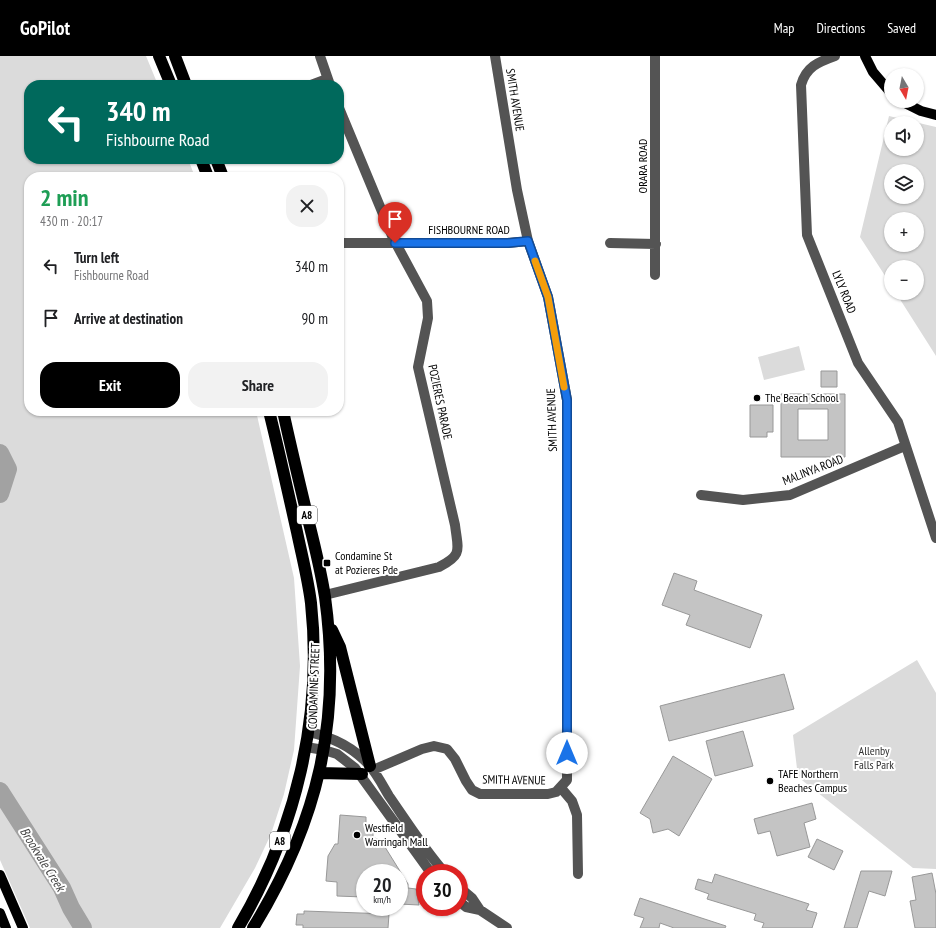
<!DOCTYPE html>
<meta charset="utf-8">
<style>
:root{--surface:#fff;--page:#f2f2f2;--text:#202124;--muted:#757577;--accent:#000}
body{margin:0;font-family:"PT Sans Narrow",sans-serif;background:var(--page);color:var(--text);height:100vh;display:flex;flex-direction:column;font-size:15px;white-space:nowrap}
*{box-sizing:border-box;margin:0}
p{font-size:13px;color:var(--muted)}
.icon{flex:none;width:22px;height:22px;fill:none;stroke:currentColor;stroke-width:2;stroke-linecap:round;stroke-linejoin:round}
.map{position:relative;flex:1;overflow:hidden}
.drawer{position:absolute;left:24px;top:116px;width:320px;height:244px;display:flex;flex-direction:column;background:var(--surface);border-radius:16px;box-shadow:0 1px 3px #0004}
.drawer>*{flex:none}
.top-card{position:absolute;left:24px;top:24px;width:320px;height:84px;border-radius:16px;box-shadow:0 1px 3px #0004;background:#00695c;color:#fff;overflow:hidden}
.needle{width:26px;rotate:170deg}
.buttons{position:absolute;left:884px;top:12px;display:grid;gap:8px}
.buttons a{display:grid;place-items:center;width:40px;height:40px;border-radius:50%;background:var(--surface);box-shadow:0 1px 3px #0004;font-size:20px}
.speed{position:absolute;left:356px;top:808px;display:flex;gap:8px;font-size:20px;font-weight:700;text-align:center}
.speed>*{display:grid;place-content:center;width:52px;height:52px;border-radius:50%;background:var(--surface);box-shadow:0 1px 3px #0004;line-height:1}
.speed small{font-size:10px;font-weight:400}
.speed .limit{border:6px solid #d22;background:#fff;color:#111}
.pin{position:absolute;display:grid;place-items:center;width:34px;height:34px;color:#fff;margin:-41px -17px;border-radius:50% 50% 50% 0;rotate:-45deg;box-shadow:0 0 4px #0007}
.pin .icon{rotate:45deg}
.me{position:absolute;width:44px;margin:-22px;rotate:0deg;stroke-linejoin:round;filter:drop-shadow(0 0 3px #0008)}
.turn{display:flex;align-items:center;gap:14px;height:84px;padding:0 16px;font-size:18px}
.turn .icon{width:52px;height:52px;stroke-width:2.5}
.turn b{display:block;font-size:28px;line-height:34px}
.round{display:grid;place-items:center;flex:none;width:42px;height:42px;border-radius:16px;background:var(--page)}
.overview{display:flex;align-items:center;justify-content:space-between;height:68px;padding:0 16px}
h1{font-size:24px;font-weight:700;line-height:30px;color:#1e9e55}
.cta{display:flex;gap:8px;margin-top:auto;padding:8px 16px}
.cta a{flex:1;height:46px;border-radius:16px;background:var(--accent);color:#fff;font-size:16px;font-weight:700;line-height:46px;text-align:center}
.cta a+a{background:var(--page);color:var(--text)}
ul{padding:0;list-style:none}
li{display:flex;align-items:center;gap:12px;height:52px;padding:0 16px}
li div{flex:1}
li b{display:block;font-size:15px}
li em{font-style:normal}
header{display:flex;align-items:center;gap:24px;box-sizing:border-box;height:56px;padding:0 20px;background:var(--accent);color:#fff}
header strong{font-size:19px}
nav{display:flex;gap:22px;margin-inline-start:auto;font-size:14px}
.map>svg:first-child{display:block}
.green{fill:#dbdbdb;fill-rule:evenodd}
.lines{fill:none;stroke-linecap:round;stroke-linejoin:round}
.river{stroke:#a2a2a2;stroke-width:18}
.building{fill:#c4c4c4;stroke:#989898;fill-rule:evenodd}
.minor{stroke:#545454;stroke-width:10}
.major{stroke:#000;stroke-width:10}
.highway{stroke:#000;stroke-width:12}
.route-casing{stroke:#114b97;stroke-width:10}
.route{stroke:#1a73e8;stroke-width:7}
.slow{stroke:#f59e0b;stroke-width:7}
.poi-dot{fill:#000;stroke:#fff;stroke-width:1.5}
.labels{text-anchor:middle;stroke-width:4;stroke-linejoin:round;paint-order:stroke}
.shield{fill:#fff;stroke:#4c4c4c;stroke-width:1}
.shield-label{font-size:11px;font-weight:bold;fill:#000}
.street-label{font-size:12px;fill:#000;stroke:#fff}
.poi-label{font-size:12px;fill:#000;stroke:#fff;text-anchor:start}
.park-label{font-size:12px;fill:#323232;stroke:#fff}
.water-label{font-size:13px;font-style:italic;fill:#434343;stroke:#fff}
</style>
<header>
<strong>GoPilot</strong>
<nav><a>Map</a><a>Directions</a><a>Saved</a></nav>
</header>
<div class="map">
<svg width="936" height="872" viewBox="0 0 936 872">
<rect width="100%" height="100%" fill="#fff"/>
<!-- green -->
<path class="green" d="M0,0H146L158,29H29V103H188L195,121H29V355H256L294,522L300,610L294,694L284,738L271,778L255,812L220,872H30L0,804Z
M889,60L936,71V300L896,237H917V211H891V229L860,181ZM891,67H917V93H891ZM891,115H917V141H891ZM891,163H917V189H891Z
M799,290L805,314L764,324L758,301Z
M917,604L936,637V813L913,812L798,721L793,679Z"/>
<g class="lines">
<!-- river -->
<path class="river" d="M0,397L8,413L0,438
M0,735L62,832L71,852L83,872"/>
</g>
<!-- building -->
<path class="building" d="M821,315H837V331H821Z
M781,338H845V401H781ZM798,353H828V384H798Z
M750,349H773V376H767V381H750Z
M674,517L697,525L694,534L762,559L750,592L686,569L690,559L662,549Z
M784,618L794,653L669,685L660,650Z
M743,675L753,710L715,720L706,685Z
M673,700L712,723L679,780L668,773L653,777L650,763L640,757Z
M812,747L816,763L804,767L810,791L777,800L770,775L758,778L754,763Z
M340,759L366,761V774H373V782L380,783L408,828V832L416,833L419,849L399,848V817H365V848L362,847L363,841L337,840V826L326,825L328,800L335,788H338Z
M817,783L843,795L834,814L808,801Z
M861,815H892L885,840L869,835L857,872H844Z
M932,817L936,838V872H915L910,845L916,844L912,821Z
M715,818L809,848L806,854L817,857L812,872H762L764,867L754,864L756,858L707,843L709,838L695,833L698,823L712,827Z
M640,842L726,870L725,872H674L660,867L659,872H640L644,862L634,859Z
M304,855L389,858L388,872H303V869H296L297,858H304Z"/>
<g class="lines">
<!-- minor -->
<path class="minor" d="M320,0L330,29
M655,0V219
M835,0C818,6 806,11 801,29L807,179L858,307L898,366L936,482
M311,29L327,23
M339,187H508L528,185
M610,187L656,188
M701,439L743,444L790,439L905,390
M325,539L439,511C463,499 458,494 455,469L418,311L428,262L427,245L393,182L339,52
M309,676C332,681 353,691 369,709C377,718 383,730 389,740C407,766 424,793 445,817
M306,691L324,694L337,698L355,712L431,817
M373,714L422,693L434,690L447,693L455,703L466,725L472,734L480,738H548L556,736L567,724V344L548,241L528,185L517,134L495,0
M561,732L572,745L577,759L578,818
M459,831L472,842L480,854L507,872
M459,845L466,851L480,854"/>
<!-- major -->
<path class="major" d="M865,0L873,16L891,37
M901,45L921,55L936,59
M0,819L23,872
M0,857L6,872"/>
<!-- highway -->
<path class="highway" d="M159,0L171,29
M175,0L186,29
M201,103L208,121
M216,103L223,121
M332,574L340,591L370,710
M319,717L362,718
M238,872C296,774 323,660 311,547C308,523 302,500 297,476C288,436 279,395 269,355
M253,872C318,766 342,664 325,541C321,516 315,491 309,467C300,429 291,392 283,355"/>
</g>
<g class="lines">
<defs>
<path id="route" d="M395,187H508L528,185L548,241L567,344V697"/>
</defs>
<!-- route casing -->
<use href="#route" class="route-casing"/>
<!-- route -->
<use href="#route" class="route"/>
<!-- slow -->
<path class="slow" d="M535,205L548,241L564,331"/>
</g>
<!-- markers -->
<g class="poi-dot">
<circle cx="757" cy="342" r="4"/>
<rect x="323" y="503" width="8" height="8" rx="2"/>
<circle cx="770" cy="725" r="4"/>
<circle cx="357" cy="779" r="4"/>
</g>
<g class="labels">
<!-- shield labels -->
<g class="shield">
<rect x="297" y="450" width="20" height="18" rx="3"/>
<rect x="270" y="776" width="20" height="18" rx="3"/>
</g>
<g class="shield-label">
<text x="307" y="463">A8</text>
<text x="280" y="789">A8</text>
</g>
<!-- street labels -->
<g class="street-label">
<text transform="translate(515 44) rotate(81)" y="4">SMITH AVENUE</text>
<text transform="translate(643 110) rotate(-90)" y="4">ORARA ROAD</text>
<text x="469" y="178">FISHBOURNE ROAD</text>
<text transform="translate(844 236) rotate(68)" y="4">LYLY ROAD</text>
<text transform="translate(440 346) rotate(78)" y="4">POZIERES PARADE</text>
<text transform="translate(552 364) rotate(-92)" y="4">SMITH AVENUE</text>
<text transform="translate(813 414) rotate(-21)" y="4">MALINYA ROAD</text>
<text transform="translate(314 630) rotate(-88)" y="4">CONDAMINE STREET</text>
<text transform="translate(514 724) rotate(1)" y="4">SMITH AVENUE</text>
</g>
<!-- poi labels -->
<g class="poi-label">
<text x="765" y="346">The Beach School</text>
<text x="335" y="504">Condamine St<tspan x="335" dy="14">at Pozieres Pde</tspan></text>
<text x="778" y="722">TAFE Northern<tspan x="778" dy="14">Beaches Campus</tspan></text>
<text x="365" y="776">Westfield<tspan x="365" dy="14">Warringah Mall</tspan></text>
</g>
<!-- park labels -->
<g class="park-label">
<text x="874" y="699">Allenby<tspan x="874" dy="14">Falls Park</tspan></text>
</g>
<!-- water labels -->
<g class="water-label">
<text transform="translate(43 803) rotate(58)" y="5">Brookvale Creek</text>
</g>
</g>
</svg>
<div class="buttons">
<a><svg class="needle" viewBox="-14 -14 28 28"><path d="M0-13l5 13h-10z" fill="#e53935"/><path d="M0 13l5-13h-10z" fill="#757577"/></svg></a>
<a><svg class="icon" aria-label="sound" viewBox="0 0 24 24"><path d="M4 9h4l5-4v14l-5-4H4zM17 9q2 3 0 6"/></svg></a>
<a><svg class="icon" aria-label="layers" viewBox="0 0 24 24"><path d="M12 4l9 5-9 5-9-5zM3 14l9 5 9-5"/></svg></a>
<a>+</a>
<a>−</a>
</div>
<div class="speed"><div>20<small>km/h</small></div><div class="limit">30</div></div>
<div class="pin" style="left:395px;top:187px;background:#d93025"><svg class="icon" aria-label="arrive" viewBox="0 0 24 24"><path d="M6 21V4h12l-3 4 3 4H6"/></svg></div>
<svg class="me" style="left:567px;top:697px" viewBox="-20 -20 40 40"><circle r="19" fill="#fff"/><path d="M0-13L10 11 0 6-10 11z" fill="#1a73e8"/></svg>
<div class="top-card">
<div class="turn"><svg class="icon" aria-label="left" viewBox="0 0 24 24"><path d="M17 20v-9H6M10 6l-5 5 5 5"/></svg><div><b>340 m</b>Fishbourne Road</div></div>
</div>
<section class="drawer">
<div class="overview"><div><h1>2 min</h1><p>430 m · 20:17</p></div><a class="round"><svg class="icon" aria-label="close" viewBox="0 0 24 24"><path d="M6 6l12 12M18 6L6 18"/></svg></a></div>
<ul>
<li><svg class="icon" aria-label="left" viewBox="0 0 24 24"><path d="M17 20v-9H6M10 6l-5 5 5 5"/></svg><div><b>Turn left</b><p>Fishbourne Road</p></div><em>340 m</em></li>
<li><svg class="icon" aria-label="arrive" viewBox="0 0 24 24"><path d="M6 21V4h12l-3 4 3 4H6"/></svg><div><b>Arrive at destination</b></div><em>90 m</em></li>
</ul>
<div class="cta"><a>Exit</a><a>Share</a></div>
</section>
</div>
